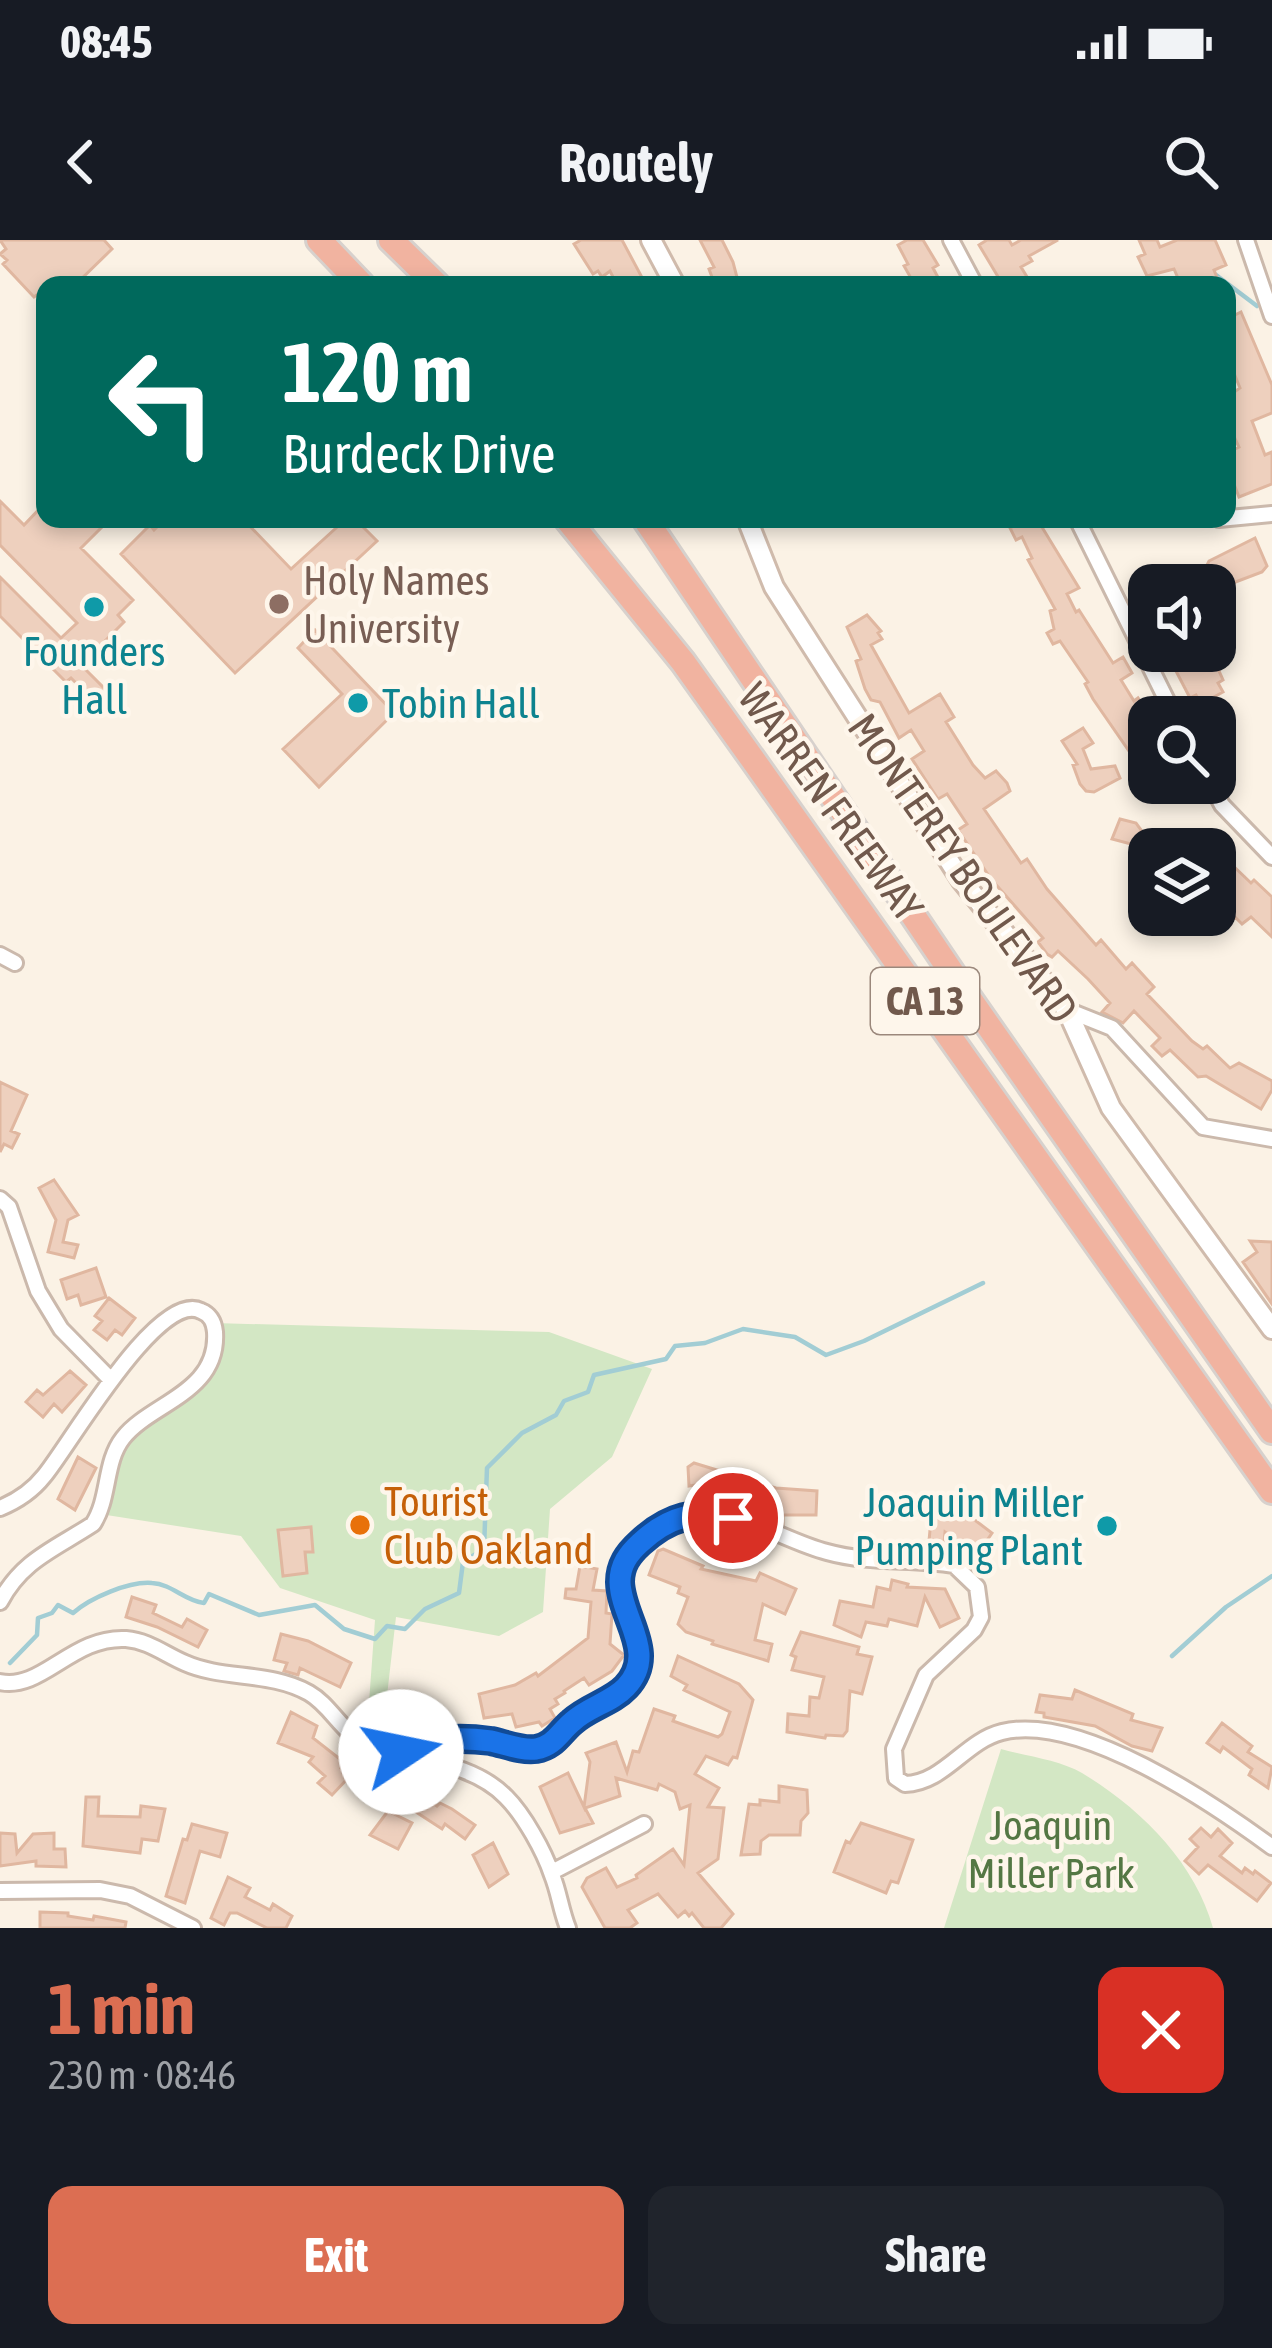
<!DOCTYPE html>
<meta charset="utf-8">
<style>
:root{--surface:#171b24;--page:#20242c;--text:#f1f3f6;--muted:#9ea1a6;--accent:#dc6e52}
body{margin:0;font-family:"Asap Condensed",sans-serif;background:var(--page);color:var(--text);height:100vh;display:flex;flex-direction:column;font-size:45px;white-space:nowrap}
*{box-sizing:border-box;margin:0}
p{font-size:39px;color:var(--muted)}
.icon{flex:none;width:66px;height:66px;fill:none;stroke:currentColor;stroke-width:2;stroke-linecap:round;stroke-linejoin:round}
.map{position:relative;height:1688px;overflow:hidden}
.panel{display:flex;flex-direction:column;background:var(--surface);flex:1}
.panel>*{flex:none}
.guide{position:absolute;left:36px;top:36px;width:1200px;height:252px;border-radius:24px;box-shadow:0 6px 18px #0003;background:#00695c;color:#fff;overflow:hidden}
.controls{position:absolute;left:1128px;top:324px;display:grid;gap:24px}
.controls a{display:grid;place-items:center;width:108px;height:108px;border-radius:24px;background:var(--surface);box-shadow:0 6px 18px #0003;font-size:60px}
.pin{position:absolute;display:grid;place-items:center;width:102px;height:102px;color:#fff;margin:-51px;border:6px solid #fff;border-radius:50%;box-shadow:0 3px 12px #0007}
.me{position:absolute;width:132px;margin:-66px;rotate:79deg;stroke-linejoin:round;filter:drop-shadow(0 0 9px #0008)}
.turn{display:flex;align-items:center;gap:42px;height:252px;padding:0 48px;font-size:54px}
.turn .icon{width:156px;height:156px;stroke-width:2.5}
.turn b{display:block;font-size:84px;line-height:102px}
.round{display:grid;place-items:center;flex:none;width:126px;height:126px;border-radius:24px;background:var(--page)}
.head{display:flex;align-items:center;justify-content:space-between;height:204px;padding:0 48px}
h1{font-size:72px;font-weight:700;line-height:90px;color:var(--accent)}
.cta{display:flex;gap:24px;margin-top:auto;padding:24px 48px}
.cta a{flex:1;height:138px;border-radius:24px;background:var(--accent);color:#fff;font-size:48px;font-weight:700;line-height:138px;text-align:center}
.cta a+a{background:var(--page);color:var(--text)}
.status{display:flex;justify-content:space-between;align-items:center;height:84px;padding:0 60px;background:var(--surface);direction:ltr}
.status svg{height:33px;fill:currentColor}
header{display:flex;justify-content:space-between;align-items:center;height:156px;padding:0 48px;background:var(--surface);font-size:54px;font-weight:700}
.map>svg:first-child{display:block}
.green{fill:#d3e7c4}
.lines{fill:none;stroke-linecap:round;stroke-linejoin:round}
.stream{stroke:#a2cdd4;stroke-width:4.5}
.building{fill:#eed0be;stroke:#e0b7a0;stroke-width:3}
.street-casing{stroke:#cbb9ac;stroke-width:20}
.secondary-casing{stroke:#d0bbac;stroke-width:24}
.highway-casing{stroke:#d7d1cd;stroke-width:30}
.street{stroke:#fff;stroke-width:14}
.secondary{stroke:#fff;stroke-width:18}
.highway{stroke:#f1b3a0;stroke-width:24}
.route-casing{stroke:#114b97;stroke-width:30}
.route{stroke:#1a73e8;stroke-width:21}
.education-dot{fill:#8d6e63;stroke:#fef6eb;stroke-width:4.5}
.culture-dot{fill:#0f9aa8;stroke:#fef6eb;stroke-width:4.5}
.food-dot{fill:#e8710a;stroke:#fef6eb;stroke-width:4.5}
.labels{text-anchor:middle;stroke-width:9;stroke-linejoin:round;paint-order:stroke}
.shield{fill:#fef6eb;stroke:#9b887c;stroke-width:3}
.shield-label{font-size:39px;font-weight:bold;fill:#71594c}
.education-label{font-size:42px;fill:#785e54;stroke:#fef6eb;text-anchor:start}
.culture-label{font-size:42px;fill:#0d838f;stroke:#fef6eb}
.street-label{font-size:42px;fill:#71594c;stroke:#fef6eb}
.food-label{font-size:42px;fill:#c56008;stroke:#fef6eb;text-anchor:start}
.park-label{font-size:42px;fill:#547744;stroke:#fef6eb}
</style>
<div class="status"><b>08:45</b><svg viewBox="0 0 49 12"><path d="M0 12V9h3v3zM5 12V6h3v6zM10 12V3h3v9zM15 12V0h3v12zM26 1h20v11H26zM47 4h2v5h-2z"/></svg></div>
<header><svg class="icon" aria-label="back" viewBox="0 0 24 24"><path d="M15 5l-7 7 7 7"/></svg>Routely<svg class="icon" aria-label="search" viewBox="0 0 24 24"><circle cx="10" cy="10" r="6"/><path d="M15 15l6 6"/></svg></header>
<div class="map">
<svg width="1272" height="1688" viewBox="0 0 1272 1688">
<rect width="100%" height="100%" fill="#fbf2e5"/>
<!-- green -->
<path class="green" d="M214,1083L549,1092L652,1129L612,1217L550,1269L543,1372L499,1396L396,1377L381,1508L366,1504L375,1380L280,1348L241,1296L100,1274L117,1209L176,1161L209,1119Z
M1001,1509C1026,1516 1060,1520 1082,1533C1140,1568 1195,1622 1213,1688H944Z"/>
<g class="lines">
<!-- stream -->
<path class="stream" d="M1216,35L1257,66
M1172,1416L1226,1367L1272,1336
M10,1423L37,1395L38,1378L52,1373L58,1365L73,1373C90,1358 129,1341 152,1343C172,1344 185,1361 204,1363L209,1354L259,1375L315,1365L344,1389L375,1399L387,1386L405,1389L425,1369L459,1353L463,1322L484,1309L487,1228L522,1193L556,1175L564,1161L588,1152L594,1135L666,1119L675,1106L705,1103L743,1089L795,1097L826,1115L864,1101L983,1043"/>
</g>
<!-- building -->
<path class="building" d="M0,0H104L112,9L75,45H45V61L38,54L34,57L3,24L7,20L0,14L6,9Z
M581,0H622L646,45H617L610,31L602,37L598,31L593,34L574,4Z
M700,0H722L733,22L739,45H715L709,29L714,27Z
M907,0H923L938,25L933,28L940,41L915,45L904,26L908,24L898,5Z
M987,0H1009L1012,5L1021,0H1058L1029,16L1032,21L1021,27L1032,45H1003L979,5Z
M1139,0H1157L1160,7L1177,0H1215L1226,25L1214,30L1220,45H1181L1174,29L1147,36L1138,17L1145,14Z
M1241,72L1272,145V173L1252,181L1265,215L1272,212V244L1239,257L1227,226V213L1239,207L1227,182V157L1240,148L1231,126L1227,128V79Z
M0,261L24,285L45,263V279H92L101,288L81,308L133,360L118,375L124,382L81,425L110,454L98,465L71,438L66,442L0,376V337L61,398L77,383L0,305Z
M165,279H243L291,329L346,279H355L377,301L235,433L121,314L150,285L154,290Z
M1028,279H1037L1079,348L1067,354L1076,372L1079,370L1113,423L1123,417L1132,433L1121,440L1134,461L1138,458L1147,471L1135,478L1149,500V540L1093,459L1085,444L1088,442L1060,401L1053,404L1047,393L1054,389L1050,371L1055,369L1028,320L1032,318L1022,297L1016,300L1010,288Z
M1255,298L1267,326L1262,332L1217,349L1206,327L1209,321Z
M867,375L881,391L878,393L882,399L871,405L909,473L940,454L954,477L946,482L973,525L985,538L996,531L1007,543L1010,551L984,569L1021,623L1027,619L1047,649L1096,705L1101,700L1126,729L1132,723L1154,747L1147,754L1192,801L1203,809L1207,806L1230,828L1239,823L1272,841V850L1261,869L1206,836L1198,837L1170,810L1162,816L1152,806L1160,798L1134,771L1123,783L1102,772L1110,763L1088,739L1058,711L1052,717L1047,714L1038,702L1043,698L991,639L958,590L967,584L947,554L938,559L912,519L924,511L911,490L899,498L880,462L871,460L865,449L856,421L861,419L847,387Z
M315,390L394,473L319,547L283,509L342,454L298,408Z
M1187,411H1210L1223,440L1218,443L1223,452L1201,464L1196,455L1190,458L1176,431L1184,428L1178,415Z
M1083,488L1093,503L1083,509L1091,529L1115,526L1120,538L1094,552L1086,551L1080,544L1073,525L1077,524L1062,501Z
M1120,579L1136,583L1155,609H1149L1142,617L1135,605L1112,599Z
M1226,619L1251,643L1254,640L1272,657V697L1251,677L1242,684L1235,677L1230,682L1221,673L1231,659L1215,644V630Z
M0,842L27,855L11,891L19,894L12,908L4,904L0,912Z
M54,940L78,975L68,980L63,1002L78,1005L74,1018L48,1012L56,980L39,948Z
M1250,1001L1272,1002V1064L1243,1022L1257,1012Z
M96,1028L106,1057L81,1065L78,1055L67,1059L61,1040Z
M109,1058L135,1078L122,1095L115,1090L107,1100L94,1090L102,1081L95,1076Z
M70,1131L86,1145L62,1172L54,1164L43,1177L26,1162L37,1150L43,1155Z
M78,1217L96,1228L75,1270L58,1259Z
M694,1223L776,1248L817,1251L816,1275H783V1284L772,1279L771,1267L723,1255L724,1248L709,1243L689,1246L688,1227Z
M932,1268L977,1274L976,1281L992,1293L977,1315L945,1292L944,1303L929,1301Z
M311,1287L313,1312H305L307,1333L283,1336L278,1290Z
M663,1309L703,1326L701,1329L756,1341L760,1333L796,1349L785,1374L763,1364L755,1400L772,1404L768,1421L712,1404L713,1401L686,1392L678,1384L688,1357L678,1353L680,1347L649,1335L658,1311Z
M580,1326L597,1329L593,1350L607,1351L606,1373L612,1374L610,1404L624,1415L612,1431L589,1445L584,1438L564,1451L565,1453L555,1459L558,1464L550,1469L555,1478L542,1486L539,1482L516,1487L512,1474L484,1478L479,1454L515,1445L536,1433L538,1436L588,1398L591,1362L565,1358L566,1349H576Z
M892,1340L908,1344L907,1347L945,1349L959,1378L940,1387L925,1357L917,1386L889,1379L887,1386L866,1382L861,1397L834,1385L840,1361L873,1367L877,1347L890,1350Z
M132,1357L156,1365L153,1373L182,1387L187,1379L207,1390L198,1407L157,1387L126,1377Z
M801,1392L859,1407L857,1414L872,1417L862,1454L850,1451L847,1491L843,1496L826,1495L825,1498L787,1492L788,1474L809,1476L810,1457L819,1458L824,1437L792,1430L796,1417L791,1415Z
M281,1394L308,1401L351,1423L340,1447L300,1428L298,1435L284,1431L287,1423L274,1420Z
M678,1416L739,1444L753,1460L737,1518L733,1517L728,1525L706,1516L695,1534L719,1548L708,1567L724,1568L718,1619L698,1633L733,1674L721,1688H704L692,1673L689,1676L685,1671L678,1677L658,1654L628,1670L637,1683L630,1688H605L582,1647L587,1638L606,1628L617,1647L637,1638L636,1635L673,1609L684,1625L690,1565L680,1569L675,1552L659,1544L657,1550L616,1538L620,1556L585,1568L593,1583L560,1593L540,1547L568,1533L584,1567L590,1522L586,1513L616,1502L627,1532L633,1511L639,1512L654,1469L675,1476L673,1481L718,1497L722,1494L730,1472L684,1450L687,1445L671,1436Z
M1075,1450L1133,1474L1131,1480L1162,1488L1152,1511L1132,1506L1095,1486L1044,1477V1473L1036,1472L1040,1455L1072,1459Z
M291,1472L317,1486L313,1498L345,1523L341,1528L350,1536L332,1555L318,1543L325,1536L309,1522L313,1517L278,1503Z
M1222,1483L1252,1506L1248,1512L1272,1527L1268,1548L1249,1535L1252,1529L1223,1507L1220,1512L1207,1503Z
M779,1546L807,1550L808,1573L801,1581L800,1595H769L761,1601L760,1614L741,1615L749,1564L760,1565V1560L779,1562Z
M86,1557H99L98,1576L140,1577L141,1566L165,1569L158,1601L142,1599L140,1613L83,1606Z
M425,1558L437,1566L440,1563L452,1569L475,1585L465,1599L445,1584L442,1589L416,1572Z
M388,1571L412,1583L398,1609L370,1595Z
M861,1583L913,1600L898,1643L891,1641L886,1653L834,1632L846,1601L850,1603Z
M192,1584L227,1593L220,1617L200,1611L185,1663L166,1656L183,1599L187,1600Z
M1201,1588L1211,1597L1218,1589L1232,1603L1220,1616L1242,1633L1245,1628L1253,1634L1255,1631L1271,1643L1257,1661L1208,1625L1199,1634L1185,1621L1198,1607L1190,1599Z
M0,1593L15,1594L17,1613L33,1594L54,1593V1609H65L66,1627L36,1626V1621L0,1626Z
M493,1603L508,1634L489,1647L473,1615Z
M228,1637L250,1648L245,1657L270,1670L273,1664L292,1676L286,1688H267L237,1673H230L224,1685L211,1678Z
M40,1672L68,1673V1676L93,1680L94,1676L126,1682L125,1688H40Z"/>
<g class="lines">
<defs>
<path id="street" d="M951,0L975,45
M1246,0L1272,76
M1077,279L1175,477
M1219,279L1272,274
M1210,543L1222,565L1272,617
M0,715L15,723
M1067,770L1112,788L1203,887L1272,899
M0,959L9,967L38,1051L61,1089L110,1139
M0,1268C17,1261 33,1250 44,1236C68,1208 158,1049 201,1071C211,1075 214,1082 215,1092C219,1153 150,1163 123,1198C104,1222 110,1258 93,1284C55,1309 22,1320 0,1362
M0,1442C42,1451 72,1396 126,1399C149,1401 164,1414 185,1423C223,1440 270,1431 309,1453C332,1466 344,1497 371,1506C415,1521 471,1521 506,1557C524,1575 544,1611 552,1635C559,1652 561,1671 568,1688
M401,1512C426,1498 460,1497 489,1501C509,1504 532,1515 551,1504C561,1498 567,1485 576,1478C598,1462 629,1456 638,1427C655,1372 583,1356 649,1295C664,1281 685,1272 706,1273C747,1274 788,1302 827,1312C870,1324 911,1318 954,1325L977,1347L981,1377L974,1390L926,1435L894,1509L896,1538L905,1544C944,1543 965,1501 1002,1492C1080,1473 1212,1563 1272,1607
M552,1632L644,1584
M0,1651L100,1650L130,1656L193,1688"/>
<path id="secondary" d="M651,0L675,45
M747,279L774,347L962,641L1067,770L1111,868L1272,1089"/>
<path id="highway" d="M319,0L362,45
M391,0L437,45
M567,279L683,422L756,524L1272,1251
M645,279L971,761L1272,1191"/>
</defs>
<!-- street casing -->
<use href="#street" class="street-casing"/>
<!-- secondary casing -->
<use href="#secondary" class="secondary-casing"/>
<!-- highway casing -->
<use href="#highway" class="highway-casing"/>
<!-- street -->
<use href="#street" class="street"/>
<!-- secondary -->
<use href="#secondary" class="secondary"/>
<!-- highway -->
<use href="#highway" class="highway"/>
</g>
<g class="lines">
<defs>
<path id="route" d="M401,1512C426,1498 461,1497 491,1501C505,1504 522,1511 536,1509C554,1506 559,1493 572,1482C588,1467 612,1462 626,1447C658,1413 621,1379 620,1342C620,1325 628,1314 640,1303C669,1276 695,1270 733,1278"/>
</defs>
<!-- route casing -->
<use href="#route" class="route-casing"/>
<!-- route -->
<use href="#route" class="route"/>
</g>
<!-- markers -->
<circle class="education-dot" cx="279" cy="364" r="12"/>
<g class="culture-dot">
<circle cx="94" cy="367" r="12"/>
<circle cx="358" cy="463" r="12"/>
<circle cx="1107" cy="1286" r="12"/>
</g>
<circle class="food-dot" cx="360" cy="1285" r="12"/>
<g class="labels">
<!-- shield labels -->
<rect class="shield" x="871" y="728" width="108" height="66" rx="9"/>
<g class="shield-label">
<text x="925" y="775">CA 13</text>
</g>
<!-- education labels -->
<g class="education-label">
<text x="303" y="355">Holy Names<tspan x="303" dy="48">University</tspan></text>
</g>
<!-- culture labels -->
<g class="culture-label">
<text x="94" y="426">Founders<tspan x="94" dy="48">Hall</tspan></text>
<text x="382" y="478" text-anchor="start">Tobin Hall</text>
<text x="1083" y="1277" text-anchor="end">Joaquin Miller<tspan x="1083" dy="48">Pumping Plant</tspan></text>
</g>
<!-- street labels -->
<g class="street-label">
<text transform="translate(831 562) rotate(54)" y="15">WARREN FREEWAY</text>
<text transform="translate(963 628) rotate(55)" y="15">MONTEREY BOULEVARD</text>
</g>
<!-- food labels -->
<g class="food-label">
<text x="384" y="1276">Tourist<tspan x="384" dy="48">Club Oakland</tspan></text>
</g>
<!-- park labels -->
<g class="park-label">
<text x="1051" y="1600">Joaquin<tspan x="1051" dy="48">Miller Park</tspan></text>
</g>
</g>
</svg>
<div class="controls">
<a><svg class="icon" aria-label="sound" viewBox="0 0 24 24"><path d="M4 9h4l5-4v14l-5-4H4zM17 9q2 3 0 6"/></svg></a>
<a><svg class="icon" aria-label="search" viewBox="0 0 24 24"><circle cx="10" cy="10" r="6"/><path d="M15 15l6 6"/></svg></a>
<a><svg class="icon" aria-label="layers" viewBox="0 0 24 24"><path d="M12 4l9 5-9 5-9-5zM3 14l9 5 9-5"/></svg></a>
</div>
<div class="pin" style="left:733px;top:1278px;background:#d93025"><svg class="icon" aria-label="arrive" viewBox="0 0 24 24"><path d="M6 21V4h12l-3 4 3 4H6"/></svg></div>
<svg class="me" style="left:401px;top:1512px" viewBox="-20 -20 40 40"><circle r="19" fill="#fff"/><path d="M0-13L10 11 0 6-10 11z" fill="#1a73e8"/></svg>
<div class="guide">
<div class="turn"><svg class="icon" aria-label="left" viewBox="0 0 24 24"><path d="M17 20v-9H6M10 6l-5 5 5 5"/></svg><div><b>120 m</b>Burdeck Drive</div></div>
</div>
</div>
<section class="panel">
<div class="head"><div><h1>1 min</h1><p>230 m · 08:46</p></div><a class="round" style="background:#d93025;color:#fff"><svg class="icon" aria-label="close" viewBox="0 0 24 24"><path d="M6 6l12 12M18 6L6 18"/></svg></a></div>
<div class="cta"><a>Exit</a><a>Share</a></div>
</section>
